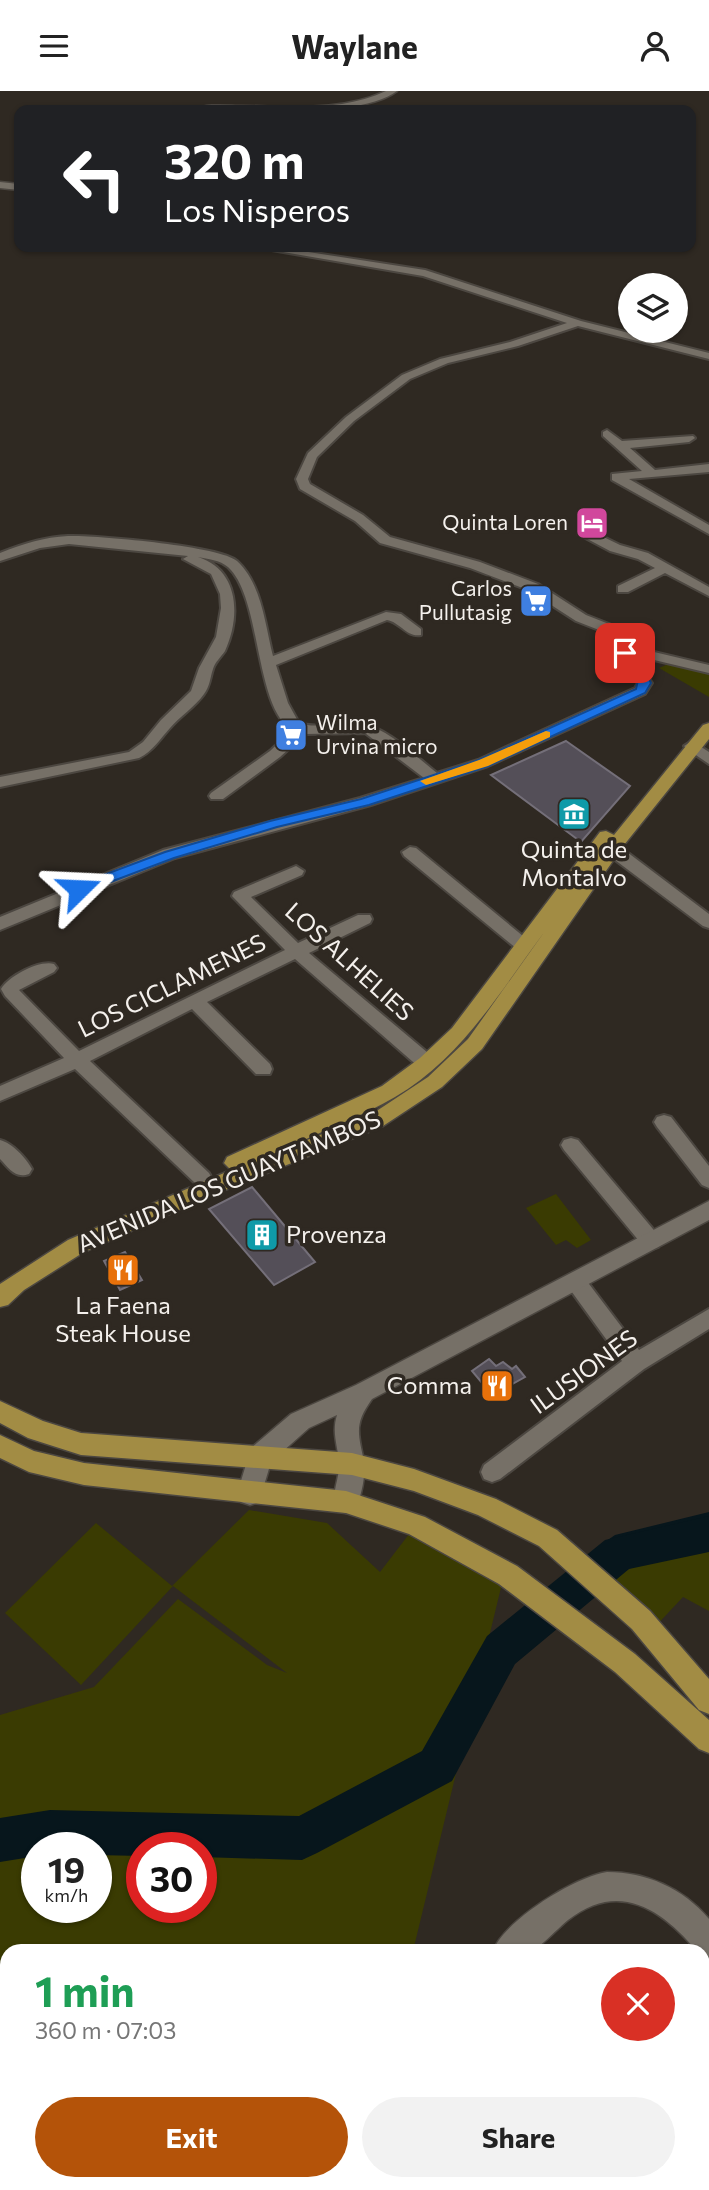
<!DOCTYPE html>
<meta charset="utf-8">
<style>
:root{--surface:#fff;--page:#f2f2f2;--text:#222;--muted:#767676;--accent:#b45309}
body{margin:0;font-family:Commissioner,sans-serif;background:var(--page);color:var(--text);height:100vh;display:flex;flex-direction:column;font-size:26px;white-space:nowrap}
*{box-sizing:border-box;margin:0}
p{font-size:23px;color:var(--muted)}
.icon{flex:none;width:38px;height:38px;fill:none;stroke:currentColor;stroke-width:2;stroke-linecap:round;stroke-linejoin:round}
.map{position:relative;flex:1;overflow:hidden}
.sheet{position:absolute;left:0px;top:1853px;width:710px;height:247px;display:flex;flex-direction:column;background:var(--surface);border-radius:21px 21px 0 0;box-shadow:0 2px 5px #0004}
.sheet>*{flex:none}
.banner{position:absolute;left:14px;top:14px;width:682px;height:147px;border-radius:14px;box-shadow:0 2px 5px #0004;background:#202124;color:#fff;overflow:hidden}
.controls{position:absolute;left:618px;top:182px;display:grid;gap:14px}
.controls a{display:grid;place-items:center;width:70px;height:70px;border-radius:50%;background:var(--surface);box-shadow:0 2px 5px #0004;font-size:35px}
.speed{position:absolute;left:21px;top:1741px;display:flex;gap:14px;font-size:35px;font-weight:700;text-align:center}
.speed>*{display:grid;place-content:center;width:91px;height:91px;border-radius:50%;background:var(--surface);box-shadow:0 2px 5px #0004;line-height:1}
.speed small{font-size:18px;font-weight:400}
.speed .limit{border:10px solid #d22;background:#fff;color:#111}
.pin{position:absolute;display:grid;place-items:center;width:60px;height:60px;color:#fff;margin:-30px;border-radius:14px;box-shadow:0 4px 10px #0006}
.me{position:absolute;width:77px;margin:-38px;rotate:69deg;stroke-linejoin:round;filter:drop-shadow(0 0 5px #0008)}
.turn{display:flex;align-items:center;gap:24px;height:147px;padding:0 35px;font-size:32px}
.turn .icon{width:91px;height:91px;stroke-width:2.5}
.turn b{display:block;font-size:49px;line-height:60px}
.round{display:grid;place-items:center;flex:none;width:74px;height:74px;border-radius:37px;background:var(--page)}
.headline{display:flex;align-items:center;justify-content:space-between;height:119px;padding:0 35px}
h1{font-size:42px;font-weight:700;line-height:52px;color:#1e9e55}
.cta{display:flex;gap:14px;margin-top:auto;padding:14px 35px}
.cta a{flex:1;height:80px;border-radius:42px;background:var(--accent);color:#fff;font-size:28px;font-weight:700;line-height:80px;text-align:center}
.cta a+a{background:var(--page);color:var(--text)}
header{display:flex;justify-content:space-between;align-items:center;height:91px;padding:0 35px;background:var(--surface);font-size:32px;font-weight:700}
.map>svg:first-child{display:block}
.green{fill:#3a3b02;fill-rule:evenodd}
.water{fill:#07161c}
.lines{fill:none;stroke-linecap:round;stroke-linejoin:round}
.river{fill:#07161c;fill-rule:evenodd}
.building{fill:#544f58;stroke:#746f79;stroke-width:2}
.street-casing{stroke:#4c4741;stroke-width:4}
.secondary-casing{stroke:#4c4741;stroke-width:3}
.primary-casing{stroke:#4c4741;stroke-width:3}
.street{fill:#767067;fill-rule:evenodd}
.secondary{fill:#767067;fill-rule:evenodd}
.primary{fill:#a28c44;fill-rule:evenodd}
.route{fill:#1a73e8;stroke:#114b97;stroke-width:2}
.slow{fill:#f59e0b}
.labels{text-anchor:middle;stroke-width:7;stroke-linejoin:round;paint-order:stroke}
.far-poi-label{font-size:21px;fill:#f4f0ec;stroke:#2f2922;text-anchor:end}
.poi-label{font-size:24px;fill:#f4f0ec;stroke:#2f2922}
.street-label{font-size:24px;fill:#f4f0ec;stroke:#2f2922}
</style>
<header><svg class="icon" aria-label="menu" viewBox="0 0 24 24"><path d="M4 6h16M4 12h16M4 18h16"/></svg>Waylane<svg class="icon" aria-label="person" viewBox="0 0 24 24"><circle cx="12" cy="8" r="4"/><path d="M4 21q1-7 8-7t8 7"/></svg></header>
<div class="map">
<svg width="709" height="2099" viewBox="0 0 709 2099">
<rect width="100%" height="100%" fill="#2f2922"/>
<!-- green -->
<path class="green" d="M671,572L709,581V606L659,577Z
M556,1103L591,1149L577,1157L566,1149L556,1154L526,1117Z
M249,1419L327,1432L380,1481L416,1434L505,1480L413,1860H7V2093H356L355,2099H0V1624L94,1596L178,1508L267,1574L287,1582L173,1495L81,1594L5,1522L96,1432L172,1495ZM37,1757H96V1816H37ZM142,1757H201V1816H142Z
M709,1452V1520L683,1506L653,1538L609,1489L665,1459Z"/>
<!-- water -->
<path class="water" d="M709,1421V1448L662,1457L613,1480L599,1455L615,1444Z"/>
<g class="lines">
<!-- river -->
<path class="river" d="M709,1425V1461L629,1478L515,1573L452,1690L317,1762L302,1769L201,1766V1757H142V1765L96,1764V1757H37V1765L0,1771V1727L50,1719L299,1725L422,1660L487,1545L605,1449Z"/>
</g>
<!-- building -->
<path class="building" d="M566,650L630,695L581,751L491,684Z
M252,1096L315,1171L274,1194L209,1118Z
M125,1161L142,1189L120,1199L104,1170Z
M489,1268L496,1275L503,1271L512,1278L516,1275L525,1286L489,1306L486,1301L488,1299L472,1280Z"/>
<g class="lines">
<defs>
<path id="street" d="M254,156H276L425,179L581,230L709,262V268L578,235L518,255L448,272L410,288L354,330L317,366L308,388L310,393L363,424L390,446L480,471L538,493L586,524L614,535L633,556L709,574V582L633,564L652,592L645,603L488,675L371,714L175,767L0,839V826L163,759L360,707L424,687L365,642L305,643L280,666L223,708H211L209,705L211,702L270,660L292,639C254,616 262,507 228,476C220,469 208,468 198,466C239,479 241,525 225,560C221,566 215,571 213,578C210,587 210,595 204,603C195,616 180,625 170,637C160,648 153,660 139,667L0,696V686L129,661L143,651L161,629L191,600L199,577L216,546L221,517L220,503L211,483L183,468L188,465L69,453L40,457L0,470V462C22,453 45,446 68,445C94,444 221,455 237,470C262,493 265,534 273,565L386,521L401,523L421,538V544C407,547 400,531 387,529L276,574L288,612L299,632C319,639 339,629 359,632C387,636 415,665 437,682L478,669L635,597L638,592L618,567L621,559L604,541L576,530L528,499L470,477L380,452L355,430L300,398L296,388L308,362L346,326L402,284L440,268L510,251L567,232L423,185Z
M607,339L622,350L693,345L695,347L689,351L630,357L655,379L709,373V381L629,388L709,434V443L612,389V383L642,380L603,345V341Z
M583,436L620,454L648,462L709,496V505L665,482L628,501H618V495L655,477L638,468L610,460L578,443V437Z
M692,650L709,661V673L687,658L684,655Z
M613,754L619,755L709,823V837L703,835L607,763L605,759L607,755Z
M410,756L416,757L529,850L532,854L529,858H517L404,765L402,761Z
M296,775L304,780L302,784L251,806L298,852L358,824H370L372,828L370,832L309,862L434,967L436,972L434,977H420L295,868L207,911L270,973L272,978L270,983H256L192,918L90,970L209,1082L217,1097L214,1102L207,1105L200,1102L195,1092L75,978L0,1010V995L64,967L5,905L1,898C9,885 39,869 54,873L57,877L54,881L19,899L79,960L285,859L232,805L234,801Z
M664,1024L671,1026L709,1075V1097L702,1094L657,1036L654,1031L657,1026Z
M571,1047L578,1049L658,1144L661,1150L658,1156L651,1158L644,1156L564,1059L561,1054L564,1049Z
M0,1049C12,1052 26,1067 32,1078L29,1083C15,1088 9,1077 0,1068Z
M576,1183L583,1185L639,1259L709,1218V1238L644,1278L500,1388L492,1391L484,1388L481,1381L484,1374L622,1270L569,1197L566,1191L569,1185Z
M704,1966L709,1968V2004L704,2001Z
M248,2093H288L286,2099H246Z
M433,2093H499L497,2099H435Z"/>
<path id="secondary" d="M386,0H397C363,27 241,21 195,19C206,12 228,15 242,15C290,15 342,21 386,0Z
M0,91L19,93V99L0,97Z
M709,1110V1129L372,1308C354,1333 358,1342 364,1370C366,1384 361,1407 355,1419L346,1422L337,1419C330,1404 339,1390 339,1375C339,1357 331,1343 337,1324L309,1337L271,1371L259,1411L250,1414L241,1411L237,1403L251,1357L291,1323L356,1294Z
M607,1781C646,1781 683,1797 709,1828V1866L704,1864V1860H697C661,1818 619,1789 568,1829C559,1836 540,1857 531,1860C521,1864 504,1860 493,1860C504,1830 574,1786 607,1781Z
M7,2080V2093H40L37,2099H0V2081Z"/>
<path id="primary" d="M709,632V648L624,754L482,958L442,996L383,1035L215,1103L84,1161L24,1199L8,1214L0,1216V1193L68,1149L231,1079L224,1072L227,1066L382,995L420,967L452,937L600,741L606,740L614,744L703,634ZM545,840L468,948L428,986L369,1025L289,1056C324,1039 362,1025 395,1006C461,968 501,899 545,840Z
M0,1310L43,1330L81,1342L352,1362L414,1378L496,1408L557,1439L650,1520L709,1588V1623L699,1619L632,1538L539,1455L478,1424L414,1400L352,1384L81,1364L28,1347L0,1332Z
M0,1344L34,1360L84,1372L346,1400L425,1426L517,1475L635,1563L709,1629V1662L699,1658L615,1581L499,1493L409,1443L346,1422L84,1394L29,1381L0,1367Z"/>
</defs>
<!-- street casing -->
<use href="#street" class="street-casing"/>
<!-- secondary casing -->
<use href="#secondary" class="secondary-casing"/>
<!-- primary casing -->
<use href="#primary" class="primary-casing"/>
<!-- street -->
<use href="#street" class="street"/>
<!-- secondary -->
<use href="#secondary" class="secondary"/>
<!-- primary -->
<use href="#primary" class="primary"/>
</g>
<!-- route -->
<path class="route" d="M621,559H629L630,566L649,588L651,592L645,602L488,675L369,714L277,736L174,767L84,801L79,803L72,798L74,795L165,761L270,730L361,708L479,669L636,598L638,589L619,566Z"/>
<!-- slow -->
<path class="slow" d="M546,640L550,641V646L488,675L426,694L420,690L479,669Z"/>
<!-- icons -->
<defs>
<symbol id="hotel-square" viewBox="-11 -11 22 22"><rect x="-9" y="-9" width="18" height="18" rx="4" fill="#d1479c" stroke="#2f2922"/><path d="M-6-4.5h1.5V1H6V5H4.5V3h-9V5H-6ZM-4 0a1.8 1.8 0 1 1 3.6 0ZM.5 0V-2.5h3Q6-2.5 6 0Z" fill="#fff"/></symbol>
<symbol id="supermarket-square" viewBox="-11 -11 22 22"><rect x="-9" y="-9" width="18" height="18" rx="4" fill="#3f7fe0" stroke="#2f2922"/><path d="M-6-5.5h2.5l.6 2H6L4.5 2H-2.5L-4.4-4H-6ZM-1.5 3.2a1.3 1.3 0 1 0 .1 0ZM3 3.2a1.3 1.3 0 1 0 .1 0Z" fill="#fff"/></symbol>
<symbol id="museum-square" viewBox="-11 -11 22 22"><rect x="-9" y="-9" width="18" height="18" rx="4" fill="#0f9aa8" stroke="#2f2922"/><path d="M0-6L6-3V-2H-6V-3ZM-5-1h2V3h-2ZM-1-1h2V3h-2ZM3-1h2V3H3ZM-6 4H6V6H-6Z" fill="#fff"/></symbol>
<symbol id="building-square" viewBox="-11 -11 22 22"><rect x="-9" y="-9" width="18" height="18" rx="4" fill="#0f9aa8" stroke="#2f2922"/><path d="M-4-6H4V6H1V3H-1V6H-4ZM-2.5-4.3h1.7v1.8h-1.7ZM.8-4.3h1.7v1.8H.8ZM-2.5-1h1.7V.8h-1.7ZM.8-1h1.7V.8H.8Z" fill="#fff"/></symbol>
<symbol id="restaurant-square" viewBox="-11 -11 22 22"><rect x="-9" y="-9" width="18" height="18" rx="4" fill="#e8710a" stroke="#2f2922"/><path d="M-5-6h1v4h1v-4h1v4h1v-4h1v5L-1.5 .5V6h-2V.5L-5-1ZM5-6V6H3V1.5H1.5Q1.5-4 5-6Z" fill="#fff"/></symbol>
</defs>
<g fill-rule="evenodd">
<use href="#hotel-square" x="573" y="413" width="38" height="38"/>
<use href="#supermarket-square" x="517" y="491" width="38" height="38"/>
<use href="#supermarket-square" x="272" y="625" width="38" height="38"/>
<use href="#museum-square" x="555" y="704" width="38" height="38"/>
<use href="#building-square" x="243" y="1125" width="38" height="38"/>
<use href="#restaurant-square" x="104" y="1160" width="38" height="38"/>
<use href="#restaurant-square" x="478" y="1276" width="38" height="38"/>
</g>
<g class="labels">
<!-- far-poi labels -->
<g class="far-poi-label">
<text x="568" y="439">Quinta Loren</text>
<text x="512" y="505">Carlos<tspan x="512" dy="24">Pullutasig</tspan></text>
<text x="316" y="639" text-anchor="start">Wilma<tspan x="316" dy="24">Urvina micro</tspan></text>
</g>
<!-- poi labels -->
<g class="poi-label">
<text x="574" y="767">Quinta de<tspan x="574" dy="28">Montalvo</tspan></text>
<text x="286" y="1152" text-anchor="start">Provenza</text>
<text x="123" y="1223">La Faena<tspan x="123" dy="28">Steak House</tspan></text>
<text x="472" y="1303" text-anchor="end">Comma</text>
</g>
<!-- street labels -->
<g class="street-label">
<text transform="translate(349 871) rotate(42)" y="8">LOS ALHELIES</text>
<text transform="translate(172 895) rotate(-26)" y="8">LOS CICLAMENES</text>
<text transform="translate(229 1091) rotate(-23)" y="8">AVENIDA LOS GUAYTAMBOS</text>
<text transform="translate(584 1281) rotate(-36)" y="8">ILUSIONES</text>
</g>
</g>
</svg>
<div class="controls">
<a><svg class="icon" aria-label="layers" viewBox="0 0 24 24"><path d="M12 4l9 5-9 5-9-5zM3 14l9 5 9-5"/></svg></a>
</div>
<div class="speed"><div>19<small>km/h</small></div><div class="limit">30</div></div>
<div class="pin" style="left:625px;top:562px;background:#d93025"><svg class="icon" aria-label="arrive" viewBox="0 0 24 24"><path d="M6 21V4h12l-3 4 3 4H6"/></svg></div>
<svg class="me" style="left:79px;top:798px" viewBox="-20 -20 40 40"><path d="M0-17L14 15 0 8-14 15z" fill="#1a73e8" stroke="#fff" stroke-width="4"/></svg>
<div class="banner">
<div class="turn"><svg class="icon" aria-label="left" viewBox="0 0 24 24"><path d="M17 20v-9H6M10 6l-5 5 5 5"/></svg><div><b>320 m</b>Los Nisperos</div></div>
</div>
<section class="sheet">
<div class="headline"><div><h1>1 min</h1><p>360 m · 07:03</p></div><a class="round" style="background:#d93025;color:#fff"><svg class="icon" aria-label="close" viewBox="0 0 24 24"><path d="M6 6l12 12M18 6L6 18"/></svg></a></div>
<div class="cta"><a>Exit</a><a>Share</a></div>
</section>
</div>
